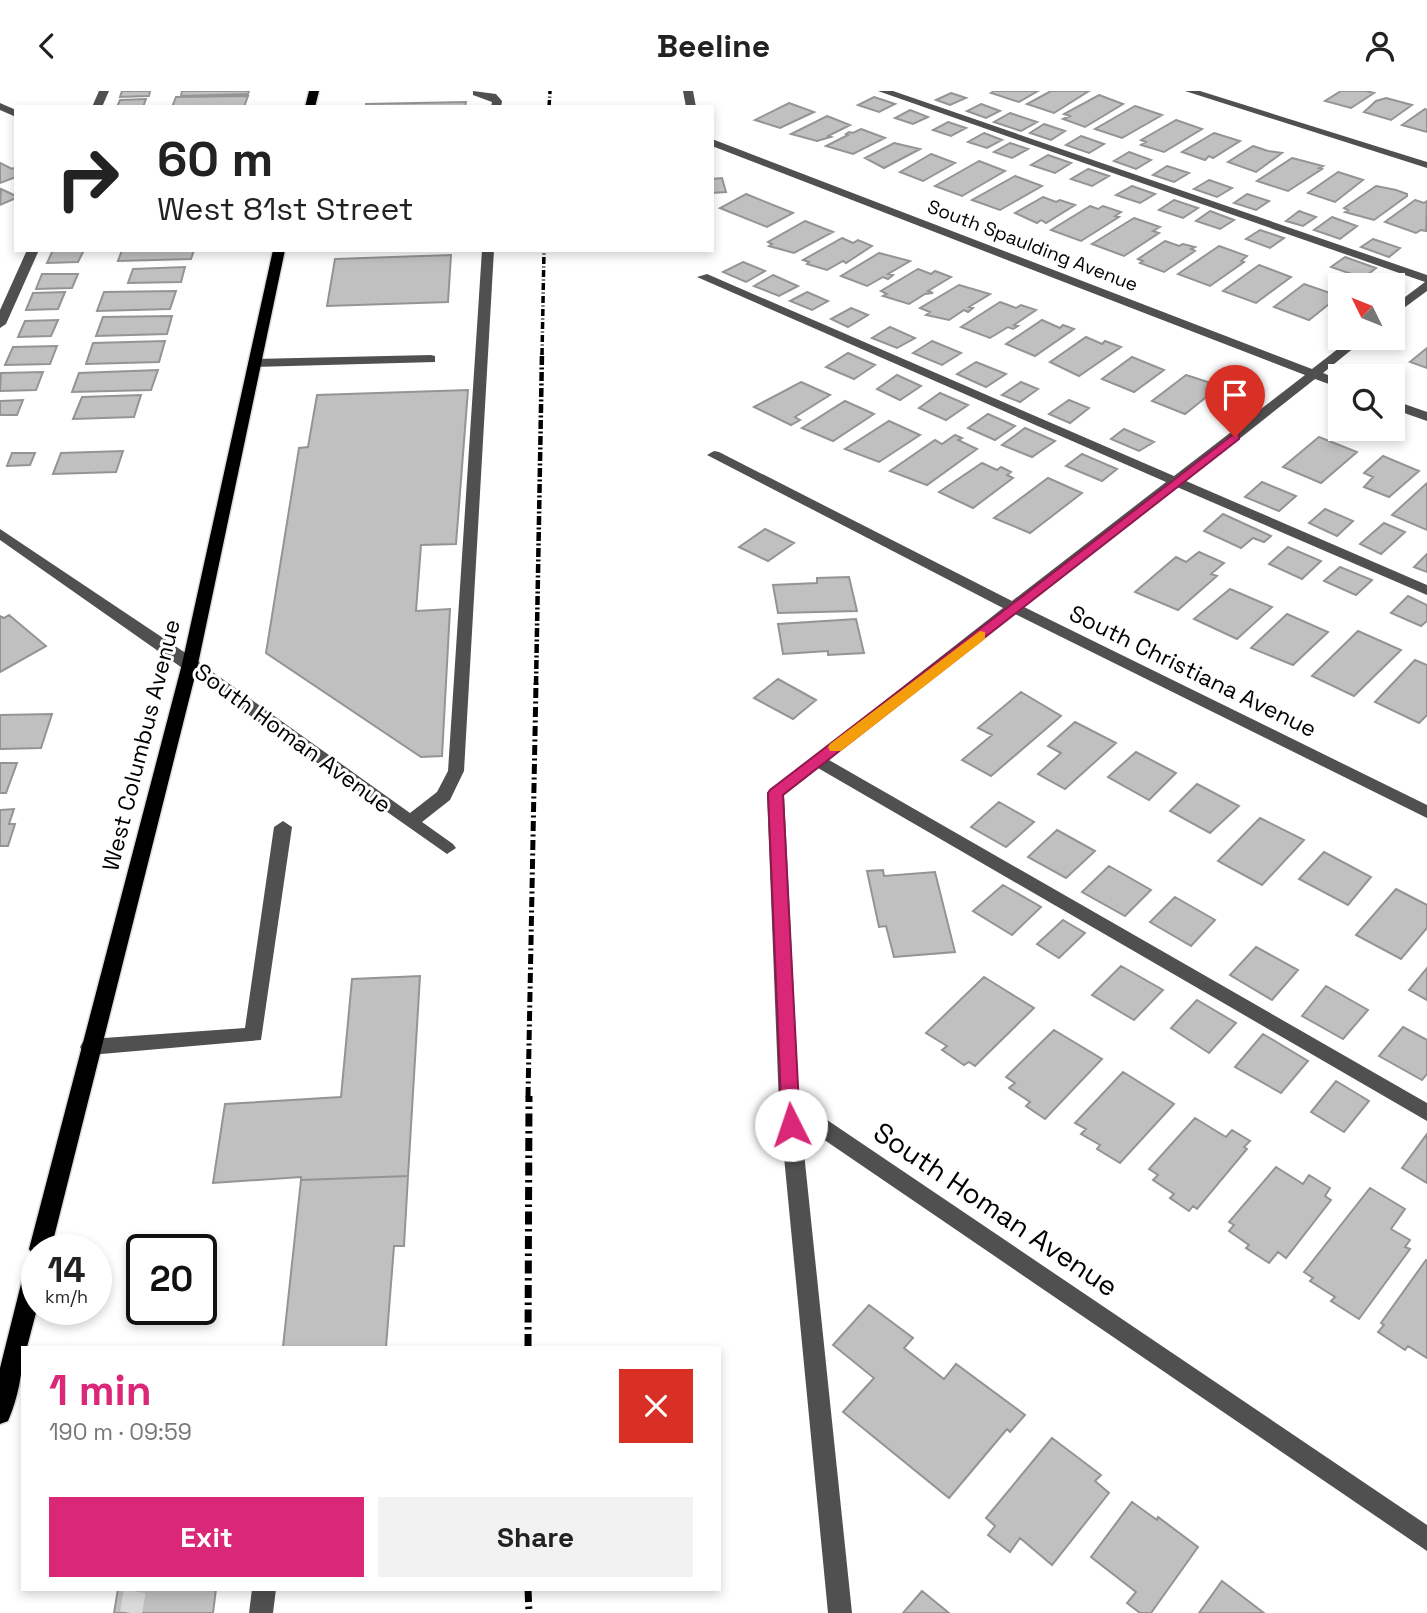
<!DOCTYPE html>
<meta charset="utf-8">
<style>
:root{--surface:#fff;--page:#f2f2f2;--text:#222;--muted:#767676;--accent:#db2777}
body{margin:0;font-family:"Space Grotesk",sans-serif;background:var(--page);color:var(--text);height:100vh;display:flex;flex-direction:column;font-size:26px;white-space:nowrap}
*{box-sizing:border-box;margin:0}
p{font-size:23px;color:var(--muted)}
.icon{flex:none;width:38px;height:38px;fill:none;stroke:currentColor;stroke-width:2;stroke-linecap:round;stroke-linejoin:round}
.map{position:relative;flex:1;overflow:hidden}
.sheet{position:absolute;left:21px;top:1255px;width:700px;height:245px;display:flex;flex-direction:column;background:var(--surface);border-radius:0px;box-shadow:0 4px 10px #0003}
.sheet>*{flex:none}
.banner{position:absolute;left:14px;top:14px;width:700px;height:147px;border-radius:0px;box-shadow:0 4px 10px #0003;background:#fff;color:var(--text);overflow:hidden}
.needle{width:46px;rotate:313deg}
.controls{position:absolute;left:1328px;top:182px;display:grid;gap:14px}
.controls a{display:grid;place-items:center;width:77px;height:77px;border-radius:0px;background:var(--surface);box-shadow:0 4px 10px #0003;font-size:35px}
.speed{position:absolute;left:21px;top:1143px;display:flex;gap:14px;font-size:35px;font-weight:700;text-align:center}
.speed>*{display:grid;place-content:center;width:91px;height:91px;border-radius:50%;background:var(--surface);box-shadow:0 4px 10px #0003;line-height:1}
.speed small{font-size:18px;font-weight:400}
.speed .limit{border:4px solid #111;border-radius:10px;background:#fff;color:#111}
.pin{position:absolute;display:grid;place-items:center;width:60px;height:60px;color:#fff;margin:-72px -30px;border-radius:50% 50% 50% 0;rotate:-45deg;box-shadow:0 0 7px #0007}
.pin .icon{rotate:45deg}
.me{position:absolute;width:77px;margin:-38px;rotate:356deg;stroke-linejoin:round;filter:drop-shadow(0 0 5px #0008)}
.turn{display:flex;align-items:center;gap:24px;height:147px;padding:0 28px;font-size:32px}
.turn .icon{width:91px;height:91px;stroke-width:2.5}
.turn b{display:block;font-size:49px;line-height:60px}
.round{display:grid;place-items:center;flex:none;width:74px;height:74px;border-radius:0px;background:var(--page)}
.overview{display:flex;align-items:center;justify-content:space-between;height:119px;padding:0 28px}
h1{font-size:42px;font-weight:800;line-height:52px;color:var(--accent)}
.action{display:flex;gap:14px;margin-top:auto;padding:14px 28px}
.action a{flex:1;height:80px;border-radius:0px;background:var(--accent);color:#fff;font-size:28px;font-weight:800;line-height:80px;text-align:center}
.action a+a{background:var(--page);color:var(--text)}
header{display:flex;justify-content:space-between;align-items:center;height:91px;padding:0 28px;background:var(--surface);font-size:32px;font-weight:800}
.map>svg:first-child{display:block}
.building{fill:#c0c0c0;stroke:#949494;stroke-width:2}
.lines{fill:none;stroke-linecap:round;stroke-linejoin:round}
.minor-tunnel{stroke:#d9d9d9;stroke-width:22;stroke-dasharray:22 11;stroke-linecap:butt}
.major-casing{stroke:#dbdbdb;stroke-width:3}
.minor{fill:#505050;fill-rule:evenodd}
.major{fill:#000;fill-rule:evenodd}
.rail-far3{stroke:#000;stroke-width:3.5;stroke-dasharray:7 2.5 1 2.5;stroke-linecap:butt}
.rail-far2{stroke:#000;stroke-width:4.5;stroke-dasharray:9 2.5 2 2.5;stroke-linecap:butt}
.rail-far1{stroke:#000;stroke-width:5;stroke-dasharray:10 3.5 2 3.5;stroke-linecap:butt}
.rail{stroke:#000;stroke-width:7;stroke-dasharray:13 4.5 2.5 4.5;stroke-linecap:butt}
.route{fill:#db2777;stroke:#8e194d;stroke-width:2}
.slow{fill:#f59e0b}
.labels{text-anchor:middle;stroke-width:6;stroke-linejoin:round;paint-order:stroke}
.far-street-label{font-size:19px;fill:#000;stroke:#fff}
.street-label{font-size:23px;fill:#000;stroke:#fff}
.near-street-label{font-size:28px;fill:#000;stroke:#fff}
</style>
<header><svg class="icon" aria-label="back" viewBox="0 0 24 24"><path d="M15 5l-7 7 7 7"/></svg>Beeline<svg class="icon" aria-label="person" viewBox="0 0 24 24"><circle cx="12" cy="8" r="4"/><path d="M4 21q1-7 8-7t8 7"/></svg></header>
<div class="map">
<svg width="1427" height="1522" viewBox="0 0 1427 1522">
<rect width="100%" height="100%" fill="#fff"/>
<!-- building -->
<path class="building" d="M122,0H150L149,5L120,6Z
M182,0H249L248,3L181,5Z
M994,0H1038L1019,11L991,2Z
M1051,0H1089L1054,22L1027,13Z
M1341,0H1366L1374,2L1351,17L1325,10Z
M951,2L966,7L950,14L936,9Z
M1099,4L1123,13L1085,36L1063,28L1070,25L1064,23Z
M248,5L244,16H172L176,6Z
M874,6L895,13L879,21L858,14Z
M1386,7L1412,14L1391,29L1364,21L1376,10Z
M146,8L143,16H117L120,9Z
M466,11L465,16H366V13Z
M789,12L814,21L780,37L755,29Z
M981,13L1000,20L986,27L967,20Z
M1135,15L1162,24L1122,47L1095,38Z
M1425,18L1427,19V41L1402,34Z
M910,19L928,26L913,33L895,27Z
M1010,22L1037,31L1021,40L994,31Z
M827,25L850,34L828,45L831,46L817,50L791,43Z
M1176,29L1202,38L1164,61L1141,54L1146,51L1141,49Z
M948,31L966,37L951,45L933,39Z
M1044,33L1065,40L1051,49L1030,42Z
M861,38L885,47L853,63L826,55L848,44L846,43L849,41L853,42Z
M984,42L1002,49L987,57L968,51Z
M1214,42L1240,50L1213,67L1209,65L1205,69L1182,61Z
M1081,45L1104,53L1089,62L1066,54Z
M894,52L920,58L884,77L865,67Z
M1010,52L1028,58L1012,67L994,61Z
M1253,55L1268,60L1282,62L1256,81L1228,71Z
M1129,61L1151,69L1136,78L1114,70Z
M931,63L955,72L923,90L900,81Z
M1048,64L1071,72L1055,82L1031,74Z
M1292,67L1323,75L1319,77L1322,78L1288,100L1257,90Z
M979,70L1005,80L962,105L935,95Z
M0,72L12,78L16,76V86L0,92Z
M1167,75L1189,82L1174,91L1153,84Z
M1088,78L1109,85L1092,95L1071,88Z
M1338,81L1363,89L1335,111L1308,102Z
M1015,85L1042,95L1000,119L972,109Z
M722,87L726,101L712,102V88Z
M1209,89L1232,97L1217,106L1194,98Z
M1132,95L1155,103L1140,112L1116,104Z
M1376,95L1396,99L1407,103V105L1374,129L1345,121L1348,119L1344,117Z
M1,98L16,105V107L0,114Z
M746,103L793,122L767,136L720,117Z
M1247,103L1269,110L1256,119L1234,112Z
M1043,106L1056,111L1060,109L1075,114L1046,132L1041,129L1037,132L1015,122Z
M1174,109L1198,117L1183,127L1159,119Z
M1415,109L1424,112L1427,110L1426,140L1421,139L1416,142L1385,131Z
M1090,115L1098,118L1103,115L1121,121L1115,125L1119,126L1081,150L1051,139Z
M1210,120L1234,129L1220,138L1196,130Z
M1299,120L1316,126L1303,135L1286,130Z
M1332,126L1357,135L1340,148L1314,139Z
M1134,127L1160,136L1153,140L1159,142L1124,165L1092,153Z
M805,130L833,141L794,162L769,155L772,153L768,151Z
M1260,139L1284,147L1270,157L1246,148Z
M842,147L853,152L858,149L872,155L846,172L843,170L827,179L807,173L809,171L803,169Z
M1373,148L1400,157L1389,166L1361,156Z
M1165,150L1179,155L1183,153L1195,156L1191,158L1195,160L1164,181L1140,172L1143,170L1138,168Z
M1219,155L1247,165L1241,170L1244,171L1210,195L1178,183Z
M53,159H84L78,171L47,172Z
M122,159H194L191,168L118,170Z
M879,162L910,170L888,183L893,184L888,188L883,186L867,195L841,185Z
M451,164L448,211L327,215L335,168Z
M1345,166L1376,177L1363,187L1331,176Z
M743,171L765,180L746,191L723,181Z
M1259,174L1291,186L1256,212L1223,200Z
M185,176L181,191L128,192L133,178Z
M918,178L931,183L935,180L951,186L928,200L933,202L925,203L909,213L883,205L887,203L881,200Z
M42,183H78L72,197L36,198Z
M773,184L798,195L779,205L754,195Z
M1304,193L1339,205L1309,229L1274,216Z
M959,194L990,203L969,216L973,217L968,221L964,219L949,229L926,224L930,221L920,217Z
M176,200L170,218L97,220L104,201Z
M65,201L58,218L26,219L33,202Z
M807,201L828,210L812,219L790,210Z
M1000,211L1016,217L1021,214L1036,219L1014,234L1018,235L1013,238L1008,236L990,247L961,236Z
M851,217L868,224L848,236L831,228Z
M172,225L167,243L96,245L103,226Z
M58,229L51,245L18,246L25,230Z
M1042,229L1060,237L1063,234L1074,238L1035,265L1006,253Z
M890,236L915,247L897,257L872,247Z
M1086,246L1102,253L1105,250L1121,256L1079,285L1050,271Z
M165,250L159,271L86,273L93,252Z
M932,250L961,262L942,274L913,262Z
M57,255L50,273L5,274L13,256Z
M1427,257V277L1410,271Z
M848,262L875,274L854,288L826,276Z
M1132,266L1164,279L1134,301L1102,288Z
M976,271L1006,283L986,296L957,283Z
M158,279L151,299L72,301L79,282Z
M43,281L36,299L0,300L1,282Z
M897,284L921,295L900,309L877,298Z
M1186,284L1220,295L1185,323L1152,310Z
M801,291L830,304L795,326L800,329L791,334L754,316Z
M1021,291L1038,298L1020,311L1002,304Z
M468,299L456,453L421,454L416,520L450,518L442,665L421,666L266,562L299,357L308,356L317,304Z
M940,302L968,314L946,329L919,317Z
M141,304L134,326L73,328L82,306Z
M23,309L17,324H0V310Z
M1069,309L1089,317L1070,332L1049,323Z
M845,310L874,323L833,350L802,337Z
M988,323L1015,335L995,349L968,337Z
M889,330L920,344L879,371L845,358Z
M1025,337L1055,350L1032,366L1002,354Z
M1124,338L1154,351L1139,360L1111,348Z
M955,344L962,347L958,349L977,358L927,394L890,380L935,349L942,353Z
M1319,346L1357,361L1321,392L1283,376Z
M123,360L116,381L53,383L61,362Z
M12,362H35L30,374L7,375Z
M1082,363L1117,378L1102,390L1066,375Z
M1383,365L1419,380L1389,406L1364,396L1373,386L1364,382Z
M982,372L997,379L1001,376L1011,381L1007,384L1013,387L973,417L939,401Z
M1048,387L1082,402L1030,442L994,427Z
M1262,391L1296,405L1279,420L1245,406Z
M1427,392V439L1392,424Z
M1325,418L1353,430L1337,445L1309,432Z
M1223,423L1271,445L1264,451L1253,447L1241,457L1204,440Z
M1384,432L1405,441L1381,463L1360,453Z
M765,438L794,452L768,470L739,456Z
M1288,456L1321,470L1302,488L1269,473Z
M1199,461L1224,472L1211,483L1217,485L1178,519L1135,501L1176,466L1186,471Z
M1427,463V481L1414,476Z
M1340,476L1372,489L1356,504L1324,490Z
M849,486L857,520L778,522L773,494L817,492V487Z
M1230,498L1272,516L1237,548L1194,528Z
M1408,505L1427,514V530L1421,535L1391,522Z
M1287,523L1328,541L1293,574L1251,557Z
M9,524L46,555L0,581V525L4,527Z
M856,528L864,562L828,564V560L783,563L778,533Z
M1358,540L1401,559L1354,605L1312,585Z
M1415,569L1427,574V624L1419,632L1375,611Z
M778,588L816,609L793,628L754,607Z
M1021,601L1061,625L991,685L962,669L992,644L978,637Z
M52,623L41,657L0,658V624Z
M1075,631L1116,652L1065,698L1038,683L1061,662L1048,655Z
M1136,661L1176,682L1149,709L1108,686Z
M0,672H17L6,702H0Z
M1197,693L1239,715L1210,742L1170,720Z
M999,711L1034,731L1006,756L971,736Z
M14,718L9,733H15L8,755H0V719Z
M1260,727L1304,749L1262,794L1218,770Z
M1057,739L1095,760L1066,787L1028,766Z
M1324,761L1371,786L1348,814L1299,788Z
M1109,775L1151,799L1125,825L1082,801Z
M883,779L884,785L935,781L955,861L894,866L886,835L879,836L867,780Z
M1003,794L1041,816L1012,844L973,820Z
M1396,798L1427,814V837L1401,868L1356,844Z
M1175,806L1215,829L1191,855L1150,831Z
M1063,829L1085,842L1059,867L1037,853Z
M1256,856L1298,879L1272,909L1230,884Z
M1121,875L1163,899L1134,929L1092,904Z
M1427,877V909L1409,899Z
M420,885L408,1085L301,1089V1086L213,1092L225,1013L341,1006L352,888Z
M984,886L1034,917L975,975L969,971L964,974L942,959L947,955L926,942Z
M1326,895L1368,919L1343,948L1302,925Z
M1197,909L1236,932L1209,962L1171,937Z
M1403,936L1427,949V983L1422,989L1379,965Z
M1054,939L1102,968L1045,1028L1026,1015L1030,1011L1009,997L1015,992L1006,986Z
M1263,943L1308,970L1281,1002L1235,976Z
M1123,981L1174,1013L1120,1072L1097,1058L1100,1054L1081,1043L1086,1038L1075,1032Z
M1336,990L1369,1010L1344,1041L1311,1021Z
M1195,1027L1226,1046L1232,1039L1250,1050L1244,1056L1247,1058L1197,1118L1193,1115L1189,1120L1170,1107L1174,1103L1153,1089L1158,1084L1149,1078Z
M1427,1043V1092L1402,1077Z
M1276,1076L1303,1093L1309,1084L1330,1097L1325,1105L1331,1109L1286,1167L1278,1161L1269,1172L1246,1157L1249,1154L1229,1140L1234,1134L1229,1131Z
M408,1085L404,1155H394L386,1256H283L301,1089Z
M1370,1097L1405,1118L1391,1138L1410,1149L1405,1156L1410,1158L1359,1228L1331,1210L1335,1206L1310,1190L1313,1187L1304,1181Z
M1426,1169L1427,1170V1267L1408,1255L1405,1259L1378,1241L1384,1234L1381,1232Z
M869,1214L913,1247L904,1257L944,1288L956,1273L1025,1324L1010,1341L1007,1338L949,1407L843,1321L874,1287L833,1254Z
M1052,1347L1101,1384L1095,1390L1109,1402L1052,1474L1020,1447L1010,1461L988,1444L995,1435L986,1427Z
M1132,1411L1157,1429L1158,1426L1198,1456L1151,1522H1140L1127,1512L1136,1501L1091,1466Z
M1222,1490L1264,1522H1199Z
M118,1498H216L213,1522H114Z
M922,1500L949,1522H903Z"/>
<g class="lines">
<!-- minor-tunnel -->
<path class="minor-tunnel" d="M131,1522L135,1498"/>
<defs>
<path id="major" d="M309,0H319L315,16H305Z
M273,159H285L198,573L51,1158H37V1218L27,1256H23C23,1281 18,1307 8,1330L0,1333V1277L26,1173L34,1165L29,1158L182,573Z"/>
</defs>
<!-- major casing -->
<use href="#major" class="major-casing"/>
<!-- minor -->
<path class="minor" d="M99,0H109L102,16H92Z
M473,0L496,3L502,10L501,16H491L492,11L473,4Z
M683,0H693L696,16H686Z
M878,0H893L1427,184V200L1393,225V215L1425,191Z
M1185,0H1200L1427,71V77Z
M0,12L16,19V26L0,19Z
M712,48L1312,278L1352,247H1366L1323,282L1340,289V297L1315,288L1186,390L1427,494V504L1177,396L1024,516L1427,714V727L1015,523L829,669L1427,1012V1030L818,677L784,704L799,1010L1427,1434V1460L801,1033L852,1522H828L779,1014L767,702L1003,517L707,364L714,360L719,361L1012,510L1166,391L697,186L707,183L1174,385L1305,284L712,55Z
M27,159H39L6,233L0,237V219Z
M482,159H494L464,680L450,709L422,731L453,753L456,757L447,763L0,449V438L196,569L410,722L437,701L448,680Z
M431,264L435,265V271L254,276L248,272L254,268Z
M1393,309L1427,321V330L1393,318Z
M283,730L292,736L261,949L90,964L83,961L80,956L83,951L90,948L245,937L274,736Z
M252,1498H276L273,1522H249Z"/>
<!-- major -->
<use href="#major" class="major"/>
<!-- rail-far3 -->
<path class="rail-far3" d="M549,16L550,0
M542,264L544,159"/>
<!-- rail-far2 -->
<path class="rail-far2" d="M536,594L542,262"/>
<!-- rail-far1 -->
<path class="rail-far1" d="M528,1006L536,592"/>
<!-- rail -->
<path class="rail" d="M528,1256L529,1005
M528,1498L529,1522"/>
</g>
<!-- route -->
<path class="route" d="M1235,342L1239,343V348L783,704L800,1034L797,1040L791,1042L785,1040L782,1034L768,702L770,699Z"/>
<!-- slow -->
<path class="slow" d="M980,540L985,541V548L841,660H830L828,656L830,653Z"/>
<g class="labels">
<!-- far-street labels -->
<g class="far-street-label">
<text transform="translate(1033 154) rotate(21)" y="7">South Spaulding Avenue</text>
</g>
<!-- street labels -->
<g class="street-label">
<text transform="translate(1193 580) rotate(26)" y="8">South Christiana Avenue</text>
<text transform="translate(293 647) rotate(36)" y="8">South Homan Avenue</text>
<text transform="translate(141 654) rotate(-76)" y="8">West Columbus Avenue</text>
</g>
<!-- near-street labels -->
<g class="near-street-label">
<text transform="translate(996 1118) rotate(34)" y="10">South Homan Avenue</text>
</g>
</g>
</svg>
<div class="controls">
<a><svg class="needle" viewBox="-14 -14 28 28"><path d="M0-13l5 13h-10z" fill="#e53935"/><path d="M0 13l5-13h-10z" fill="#767676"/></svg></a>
<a><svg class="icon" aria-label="search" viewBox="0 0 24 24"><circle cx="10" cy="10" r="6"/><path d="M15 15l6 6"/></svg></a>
</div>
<div class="speed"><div>14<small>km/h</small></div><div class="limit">20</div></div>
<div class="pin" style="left:1235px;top:346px;background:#d93025"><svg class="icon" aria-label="arrive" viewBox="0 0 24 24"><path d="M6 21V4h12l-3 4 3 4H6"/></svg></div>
<svg class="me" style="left:791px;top:1034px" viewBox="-20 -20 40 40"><circle r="19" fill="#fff"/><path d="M0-13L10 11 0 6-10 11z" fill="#db2777"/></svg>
<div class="banner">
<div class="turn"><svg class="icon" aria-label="right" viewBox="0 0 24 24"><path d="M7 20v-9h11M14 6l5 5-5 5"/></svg><div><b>60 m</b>West 81st Street</div></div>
</div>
<section class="sheet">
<div class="overview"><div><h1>1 min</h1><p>190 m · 09:59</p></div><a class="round" style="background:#d93025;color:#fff"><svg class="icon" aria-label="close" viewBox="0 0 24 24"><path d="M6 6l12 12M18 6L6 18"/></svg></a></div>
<div class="action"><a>Exit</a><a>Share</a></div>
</section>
</div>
